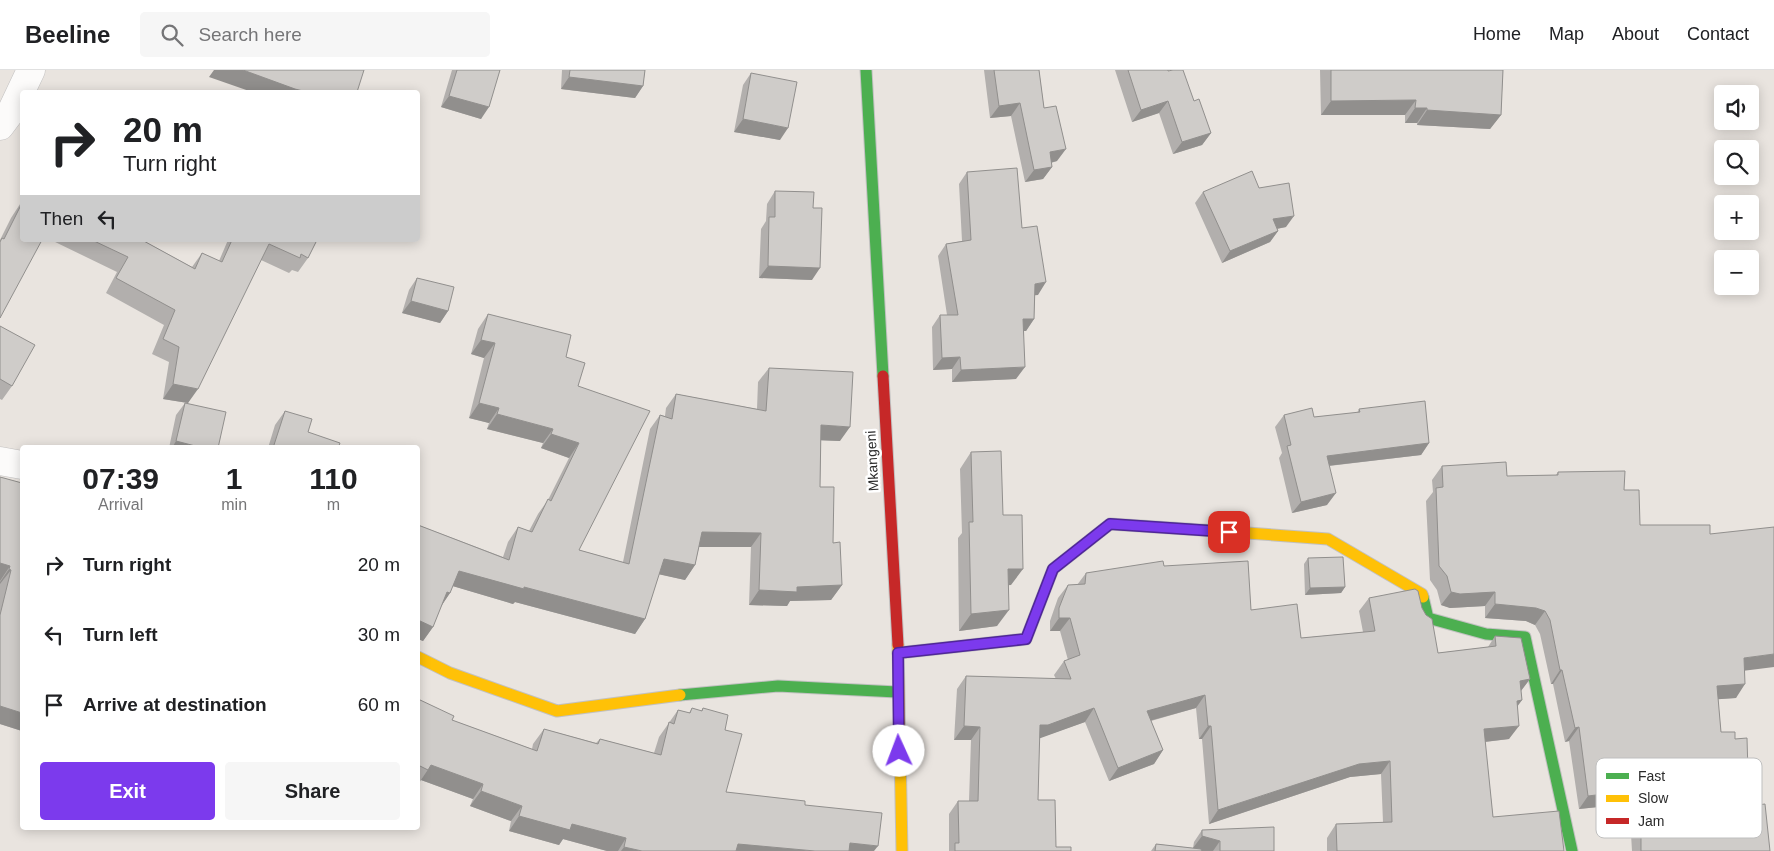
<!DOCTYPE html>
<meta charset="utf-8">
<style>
:root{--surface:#fff;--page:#f6f6f6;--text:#202124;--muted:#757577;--line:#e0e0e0;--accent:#7c3aed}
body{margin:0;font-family:Arial,sans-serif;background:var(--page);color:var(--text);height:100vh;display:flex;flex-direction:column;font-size:19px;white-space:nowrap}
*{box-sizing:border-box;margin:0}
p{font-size:16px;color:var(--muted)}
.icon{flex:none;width:28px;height:28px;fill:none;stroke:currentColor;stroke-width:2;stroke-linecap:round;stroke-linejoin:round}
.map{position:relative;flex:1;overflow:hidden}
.details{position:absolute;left:20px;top:375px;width:400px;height:385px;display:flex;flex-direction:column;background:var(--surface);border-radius:5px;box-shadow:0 2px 12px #0003}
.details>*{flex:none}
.banner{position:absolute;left:20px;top:20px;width:400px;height:152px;border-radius:5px;box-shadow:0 2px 12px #0003;background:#fff;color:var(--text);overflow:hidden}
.tools{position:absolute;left:1714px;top:15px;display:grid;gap:10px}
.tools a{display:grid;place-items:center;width:45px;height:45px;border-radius:5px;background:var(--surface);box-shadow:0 2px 12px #0003;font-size:25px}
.pin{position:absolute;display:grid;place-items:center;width:42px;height:42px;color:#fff;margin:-21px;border-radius:10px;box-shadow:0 2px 8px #0006}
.me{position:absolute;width:55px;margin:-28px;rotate:358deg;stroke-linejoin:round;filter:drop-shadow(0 0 4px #0008)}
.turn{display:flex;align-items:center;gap:18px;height:105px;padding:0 20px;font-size:22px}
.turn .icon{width:65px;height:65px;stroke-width:2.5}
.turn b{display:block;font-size:35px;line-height:42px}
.then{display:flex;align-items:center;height:48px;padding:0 20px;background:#0003;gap:10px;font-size:19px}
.eta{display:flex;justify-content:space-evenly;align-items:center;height:85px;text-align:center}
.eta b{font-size:30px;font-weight:700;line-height:35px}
.button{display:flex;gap:10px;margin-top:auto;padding:10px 20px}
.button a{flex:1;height:58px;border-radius:5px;background:var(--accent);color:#fff;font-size:20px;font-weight:700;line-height:58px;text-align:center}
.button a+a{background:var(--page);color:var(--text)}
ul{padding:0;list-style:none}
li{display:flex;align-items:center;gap:15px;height:70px;padding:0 20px}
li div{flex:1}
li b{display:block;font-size:19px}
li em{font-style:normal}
header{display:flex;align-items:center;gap:30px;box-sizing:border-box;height:70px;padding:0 25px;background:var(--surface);border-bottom:1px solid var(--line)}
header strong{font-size:24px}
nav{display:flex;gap:28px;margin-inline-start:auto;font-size:18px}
.search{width:350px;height:45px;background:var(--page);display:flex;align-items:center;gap:12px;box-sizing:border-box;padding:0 18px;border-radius:5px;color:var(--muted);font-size:19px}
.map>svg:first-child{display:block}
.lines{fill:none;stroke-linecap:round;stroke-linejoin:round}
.street-casing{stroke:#c2c1c1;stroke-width:29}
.fast-casing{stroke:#c2c1c1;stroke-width:13}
.slow-casing{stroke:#c2c1c1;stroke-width:13}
.jam-casing{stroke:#c2c1c1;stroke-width:13}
.street{stroke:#fcfbfa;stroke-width:28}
.fast{stroke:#4caf50;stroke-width:11}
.slow{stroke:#ffc107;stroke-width:11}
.jam{stroke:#c62828;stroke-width:11}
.wall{fill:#b2afad}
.shaded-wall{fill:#918f8d}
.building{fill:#cfccc9;stroke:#918f8d}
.route-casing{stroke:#51269a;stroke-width:12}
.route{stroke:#7c3aed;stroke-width:9}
.labels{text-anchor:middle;stroke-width:5;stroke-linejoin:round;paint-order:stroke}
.street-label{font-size:14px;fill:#2a2a2a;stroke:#fff}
.key{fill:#fff;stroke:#bfbfbf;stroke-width:1}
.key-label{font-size:14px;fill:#2a2a2a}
</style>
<header>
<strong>Beeline</strong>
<div class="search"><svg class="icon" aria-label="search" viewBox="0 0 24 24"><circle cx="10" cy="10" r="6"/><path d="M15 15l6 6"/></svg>Search here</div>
<nav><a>Home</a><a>Map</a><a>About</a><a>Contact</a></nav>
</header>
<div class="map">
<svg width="1774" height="781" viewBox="0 0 1774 781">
<rect width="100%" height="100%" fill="#e9e4df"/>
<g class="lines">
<defs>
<path id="street" d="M0,56L12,40L31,0
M0,391L22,395"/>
<path id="fast" d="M866,0L883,306
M1423,527L1428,548L1486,564L1525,567L1572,781
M898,583L1026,569L1053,499L1110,454L1247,463
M680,625L778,616L897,622"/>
<path id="slow" d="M1247,463L1328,469L1422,524L1423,527
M898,575L902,781
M418,587L450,603L557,641L680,625"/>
<path id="jam" d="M883,306L898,575"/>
</defs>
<!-- street casing -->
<use href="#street" class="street-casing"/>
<!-- fast casing -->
<use href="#fast" class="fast-casing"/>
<!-- slow casing -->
<use href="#slow" class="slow-casing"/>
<!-- jam casing -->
<use href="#jam" class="jam-casing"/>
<!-- street -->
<use href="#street" class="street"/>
<!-- fast -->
<use href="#fast" class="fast"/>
<!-- slow -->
<use href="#slow" class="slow"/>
<!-- jam -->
<use href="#jam" class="jam"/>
</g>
<!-- wall -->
<path class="wall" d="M452,0H500L481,49L441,37Z
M562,0H645L643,16L635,28L561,19Z
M984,0H1039L1044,38L1057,91L1051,93L1052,97L1043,109L1025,112L1011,46L990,48Z
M1115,0H1168L1194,31L1211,63L1202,75L1173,84L1159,43L1132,52Z
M1320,0H1503L1501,45L1490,59L1417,55V53H1405V45H1321Z
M751,3L780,70L734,62L743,15Z
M967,102L1022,158L1038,225H1035L1034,249L1026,261H1024L1016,309L952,312V299L933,300L932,257L940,245H947L938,186L946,174L962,171L959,114Z
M1259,118L1286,157L1277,159L1278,161L1270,172L1222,193L1195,133L1203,122Z
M775,121L813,138L812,210L759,208L761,159L766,151L767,134Z
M22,131V170L0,248V170L11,148Z
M51,170H142L192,197L202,183L219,191L228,170H317L308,188L298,202L292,200L289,203L261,190L188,333L163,329L169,292L152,284L164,255L106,223L117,202Z
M417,208L448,241L440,253L402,243L409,220Z
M488,244L566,287L578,316L579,480L623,492L650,359L660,345L665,346L666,338L676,324L757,339L758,312L769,298L840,371L821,370L820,417L833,473L842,515L831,530L790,531L787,536L749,535L751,477H699L695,495L685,510L659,504L645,549L635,564L515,532L513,534L453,516L450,523L441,536L433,557L423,571L418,569V455L503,487L508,472L518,457L529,461L538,444L548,430L569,388L541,378L543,373L487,359L489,353L469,348L484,288L471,284L478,259Z
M0,256L12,316L2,330L0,329Z
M185,333L218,378H169L176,345Z
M1359,339L1429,373L1421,385L1329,396L1327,435L1292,443L1279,388L1282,383L1275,357L1284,345L1314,347L1357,343Z
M285,341L308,362L338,378H268L275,355Z
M971,382L1003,445L1011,515H1009L997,556L959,561L958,468L962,463L960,399Z
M1442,396L1507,406L1556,405L1558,402L1624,420L1640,455L1710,464L1745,601L1736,628L1718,629L1721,662L1735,669L1749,736L1770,781H1632L1631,764H1627V734L1579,739L1569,671L1565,672L1553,614H1551L1540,564L1535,555L1526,551L1485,548V536L1450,538L1441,535L1437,520L1430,510L1426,431L1433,422L1432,410Z
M0,407L22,413V661L0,654Z
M1308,488L1345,517L1341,523L1305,525L1304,494Z
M1164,496L1251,540L1301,568L1363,562L1359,541L1369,528L1422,538L1438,583L1488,577L1495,566L1530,609L1521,621L1522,630L1517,637L1509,669L1485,672L1493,747L1564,781H1327V768L1336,754L1383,752L1381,704L1350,707L1209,754L1202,669H1199L1196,638L1151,651L1163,680L1154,694L1109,711L1085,652L1039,668L1038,730L1056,777L1071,781H949V744L958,731H969L971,670H954L957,619L966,606L1056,609L1054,605L1064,591L1068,590L1060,561H1050V551L1058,528L1068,515H1077L1086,503Z
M418,629L452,650L532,679L533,674L544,659L596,673L600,669L654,683L659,667L678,640L689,643L692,638L701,641L703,638L725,660L726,722L805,735L874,781H607L563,769L559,775L509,761L511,751L470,736L473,729L421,710L418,715Z
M1202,760L1274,781H1151L1156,774L1193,778L1194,772Z"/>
<!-- shaded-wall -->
<path class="shaded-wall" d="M214,0H243L307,22H252L209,7Z
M569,7L643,16L635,28L561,19Z
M449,26L489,37L481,49L441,37Z
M1416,30L1405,45H1321L1331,31Z
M1168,31L1159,43L1132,52L1141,40Z
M1020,33L1011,46L990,48L999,36Z
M1415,38H1427L1417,53H1405Z
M1427,40L1501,45L1490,59L1417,55Z
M743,49L788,58L780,70L734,62Z
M1211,63L1202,75L1173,84L1182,72Z
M1066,79L1057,91L1041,95L1050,82Z
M1052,97L1043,109L1025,112L1034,100Z
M1294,146L1286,157L1265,161L1273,149Z
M1278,161L1270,172L1222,193L1230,181Z
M768,196L820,198L812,210L759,208Z
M1046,212L1038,225L1027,226L1035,214Z
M411,231L448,241L440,253L402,243Z
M1023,249H1034L1026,261H1015Z
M481,270L495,273L484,288L471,284Z
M960,287L952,299L933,300L942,288Z
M1025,297L1016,309L952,312L961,300Z
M173,314L198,319L188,333L163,329Z
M479,333L499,338L489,353L469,348Z
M497,344L553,359L543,373L487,359Z
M821,355L850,357L840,371L811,370Z
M551,364L579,373L569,388L541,378Z
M176,371L203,378H172Z
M1429,373L1421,385L1318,397L1327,386Z
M1336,423L1327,435L1292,443L1301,432Z
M702,462L761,463L751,477H692Z
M664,489L695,495L685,510L653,503Z
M0,493L10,496L0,511Z
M9,499L11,500L0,514V512Z
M1008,499H1023L1011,515L997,516Z
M459,501L524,517L645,549L635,564L515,532L513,534L449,515Z
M842,515L831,530L790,531L787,536L749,535L759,520L797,517Z
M1345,517L1341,523L1305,525L1310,518Z
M447,522L450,523L440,538Z
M1451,522H1495L1485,536L1450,538L1441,535Z
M1495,534L1536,538L1545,541L1535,555L1526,551L1485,548Z
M1009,540L997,556L959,561L971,544Z
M1059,548H1070L1060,561H1050Z
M418,550L433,557L423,571L418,569Z
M1774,584V597L1734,602L1744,588Z
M1560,600H1562L1553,614H1551Z
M1530,609L1520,622V611Z
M1745,614L1736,628L1707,630L1717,616Z
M1205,625L1196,638L1138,654L1147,641Z
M1522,630L1512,643L1517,631Z
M0,636L22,643V661L0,654Z
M1094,638L1085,652L1038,669L1040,655Z
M964,656L980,657L971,670H954Z
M1208,656H1211L1202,669H1199Z
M1519,656L1509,669L1475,673L1484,659Z
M1579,657L1569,671L1565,672L1575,658Z
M1163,680L1154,694L1109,711L1118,698Z
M1390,691L1381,704L1350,707L1209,754L1218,740L1359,694Z
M431,695L483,714L473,729L421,710Z
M1636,720L1627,734L1579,739L1588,726Z
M481,721L522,736L511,751L470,736Z
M519,746L572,754L626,768L618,781H607L563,769L559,775L509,761Z
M1637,750H1641L1631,764H1627Z
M1202,766L1220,771L1213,781H1202L1193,778Z
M850,773L878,776L874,781H844Z
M738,774L815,781H733Z
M624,777L642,781H621Z"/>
<!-- building -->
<path class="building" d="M243,0H364L357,22H307L295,19Z
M457,0H500L489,37L449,26Z
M570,0H645L643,16L569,7Z
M994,0H1039L1044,38L1056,36L1066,79L1050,82L1052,97L1034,100L1020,33L999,36Z
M1128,0H1168V1L1173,0H1183L1194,31L1199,29L1211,63L1182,72L1168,31L1141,40Z
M1331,0H1503L1501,45L1427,40V38H1415L1416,30L1331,31Z
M751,3L797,12L788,58L743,49Z
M1017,98L1022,158L1037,156L1046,212L1035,214L1034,249H1023L1025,297L961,300L960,287L942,288L940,245H958L946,174L971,170L967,102Z
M1252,101L1259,118L1289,113L1294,146L1273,149L1278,161L1230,181L1203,122Z
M775,121L814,122L813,138H822L820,198L768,196L769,147H775Z
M22,133V170H42L0,248V172L2,168L4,169Z
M92,170H142L195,199L202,183L222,192L232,170H317L308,188L301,184L300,188L269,174L198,319L173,314L179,277L163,269L175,240L116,208L128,187Z
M417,208L454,217L448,241L411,231Z
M488,244L571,265L566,287L585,293L578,316L650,341L579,480L629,494L660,345L672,349L676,324L766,341L769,298L853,302L850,357L821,355L820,417H834L833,473L840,472L842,515L797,517V522L759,520L761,463L702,462L695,495L664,489L645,549L524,517V519L459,501L450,523L447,522L433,557L418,550V455L509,490L518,457L532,462L548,429L551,431L579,373L551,364L553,359L497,344L499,338L479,333L495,273L481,270Z
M0,256L35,275L12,316L0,309Z
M1425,331L1429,373L1327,386L1336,423L1301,432L1287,376L1291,375L1284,345L1312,338L1314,347L1360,342L1359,339Z
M185,333L226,342L218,378H203L176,371Z
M285,341L312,349L308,362L340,373L338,378H273Z
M1001,381L1003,445H1022L1023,499H1008L1009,540L971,544L969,452H973L971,382Z
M1506,392L1507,406L1558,405V402L1625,401L1624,420H1639L1640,455H1710V464L1774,457V584L1744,588L1745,614L1717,616L1721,662H1735V669L1747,668L1749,736L1765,734L1770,781H1641V750H1637L1636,720L1588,726L1579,657L1575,658L1562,600H1560L1550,550L1545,541L1536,538L1495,534V522L1460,524L1451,522L1447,506L1439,496L1436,418L1443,417L1442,396Z
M0,407L22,413V643L0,636V545L11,500L9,499L10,496L0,493Z
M1343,487L1345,517L1310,518L1308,488Z
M1163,491L1164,496L1248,491L1251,540L1297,534L1301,568L1375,561L1369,528L1415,519L1418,521L1422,538L1426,545L1432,549L1438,583L1496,576L1495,566L1521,568L1530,609L1520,611L1522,630L1517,631L1519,656L1484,659L1493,747L1559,741L1564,781H1337L1336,754L1392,752L1390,691L1359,694L1218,740L1211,656H1208L1205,625L1147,641L1163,680L1118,698L1094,638L1048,655H1040L1038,730H1055L1056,777H1071V781H955V773H959L958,731H978L980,657L964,656L966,606L1071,609L1064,591L1080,585L1070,548H1059V538L1068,515L1085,514L1086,503Z
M418,629L454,646L452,650L537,681L544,659L598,674L600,669L661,685L669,652L674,654L678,640L690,643L692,638L702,641L703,638L728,645L725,660L742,664L726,722L805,731V735L882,743L878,776L850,773L849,781H815L738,774L736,781H642L624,777L626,768L572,754L570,760L519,746L522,736L481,721L483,714L431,695L428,700L418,695Z
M1274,757V781H1220V771L1202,766V760Z
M1156,774L1201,779L1202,781H1155Z"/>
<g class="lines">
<defs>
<path id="route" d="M899,681L898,583L1026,569L1053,499L1110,454L1229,462"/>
</defs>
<!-- route casing -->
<use href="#route" class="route-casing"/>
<!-- route -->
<use href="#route" class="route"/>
</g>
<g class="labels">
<!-- street labels -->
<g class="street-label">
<text transform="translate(872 391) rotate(-93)" y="5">Mkangeni</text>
</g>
</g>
<!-- legend -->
<rect x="1596" y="688" width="166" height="80" rx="8" class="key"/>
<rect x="1606" y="703" width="23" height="6" fill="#4caf50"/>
<rect x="1606" y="725" width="23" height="7" fill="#ffc107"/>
<rect x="1606" y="748" width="23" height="6" fill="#c62828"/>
<g class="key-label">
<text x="1638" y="711">Fast</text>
<text x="1638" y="733">Slow</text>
<text x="1638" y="756">Jam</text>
</g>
</svg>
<div class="tools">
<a><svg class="icon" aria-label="sound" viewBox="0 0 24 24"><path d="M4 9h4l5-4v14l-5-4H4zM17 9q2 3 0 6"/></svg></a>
<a><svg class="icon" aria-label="search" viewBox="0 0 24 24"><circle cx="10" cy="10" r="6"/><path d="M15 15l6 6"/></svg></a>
<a>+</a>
<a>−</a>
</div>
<div class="pin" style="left:1229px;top:462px;background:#d93025"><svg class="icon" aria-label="arrive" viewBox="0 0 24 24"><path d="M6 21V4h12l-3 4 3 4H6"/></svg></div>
<svg class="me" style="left:899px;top:681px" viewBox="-20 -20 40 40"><circle r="19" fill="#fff"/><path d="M0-13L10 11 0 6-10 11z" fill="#7c3aed"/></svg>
<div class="banner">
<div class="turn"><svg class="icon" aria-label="right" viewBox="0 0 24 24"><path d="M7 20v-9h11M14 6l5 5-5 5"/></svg><div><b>20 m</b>Turn right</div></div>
<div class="then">Then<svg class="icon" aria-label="left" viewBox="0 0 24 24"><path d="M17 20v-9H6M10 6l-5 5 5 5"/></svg></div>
</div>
<section class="details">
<div class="eta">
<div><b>07:39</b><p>Arrival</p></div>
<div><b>1</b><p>min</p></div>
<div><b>110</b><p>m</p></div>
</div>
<ul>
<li><svg class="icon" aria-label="right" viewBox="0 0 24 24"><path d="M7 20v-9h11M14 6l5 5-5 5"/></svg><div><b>Turn right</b></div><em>20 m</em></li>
<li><svg class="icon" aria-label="left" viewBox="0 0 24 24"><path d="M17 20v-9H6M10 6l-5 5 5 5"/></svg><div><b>Turn left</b></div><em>30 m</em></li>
<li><svg class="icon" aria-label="arrive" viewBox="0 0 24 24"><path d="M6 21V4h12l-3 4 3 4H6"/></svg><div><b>Arrive at destination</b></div><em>60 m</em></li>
</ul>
<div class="button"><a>Exit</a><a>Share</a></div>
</section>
</div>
